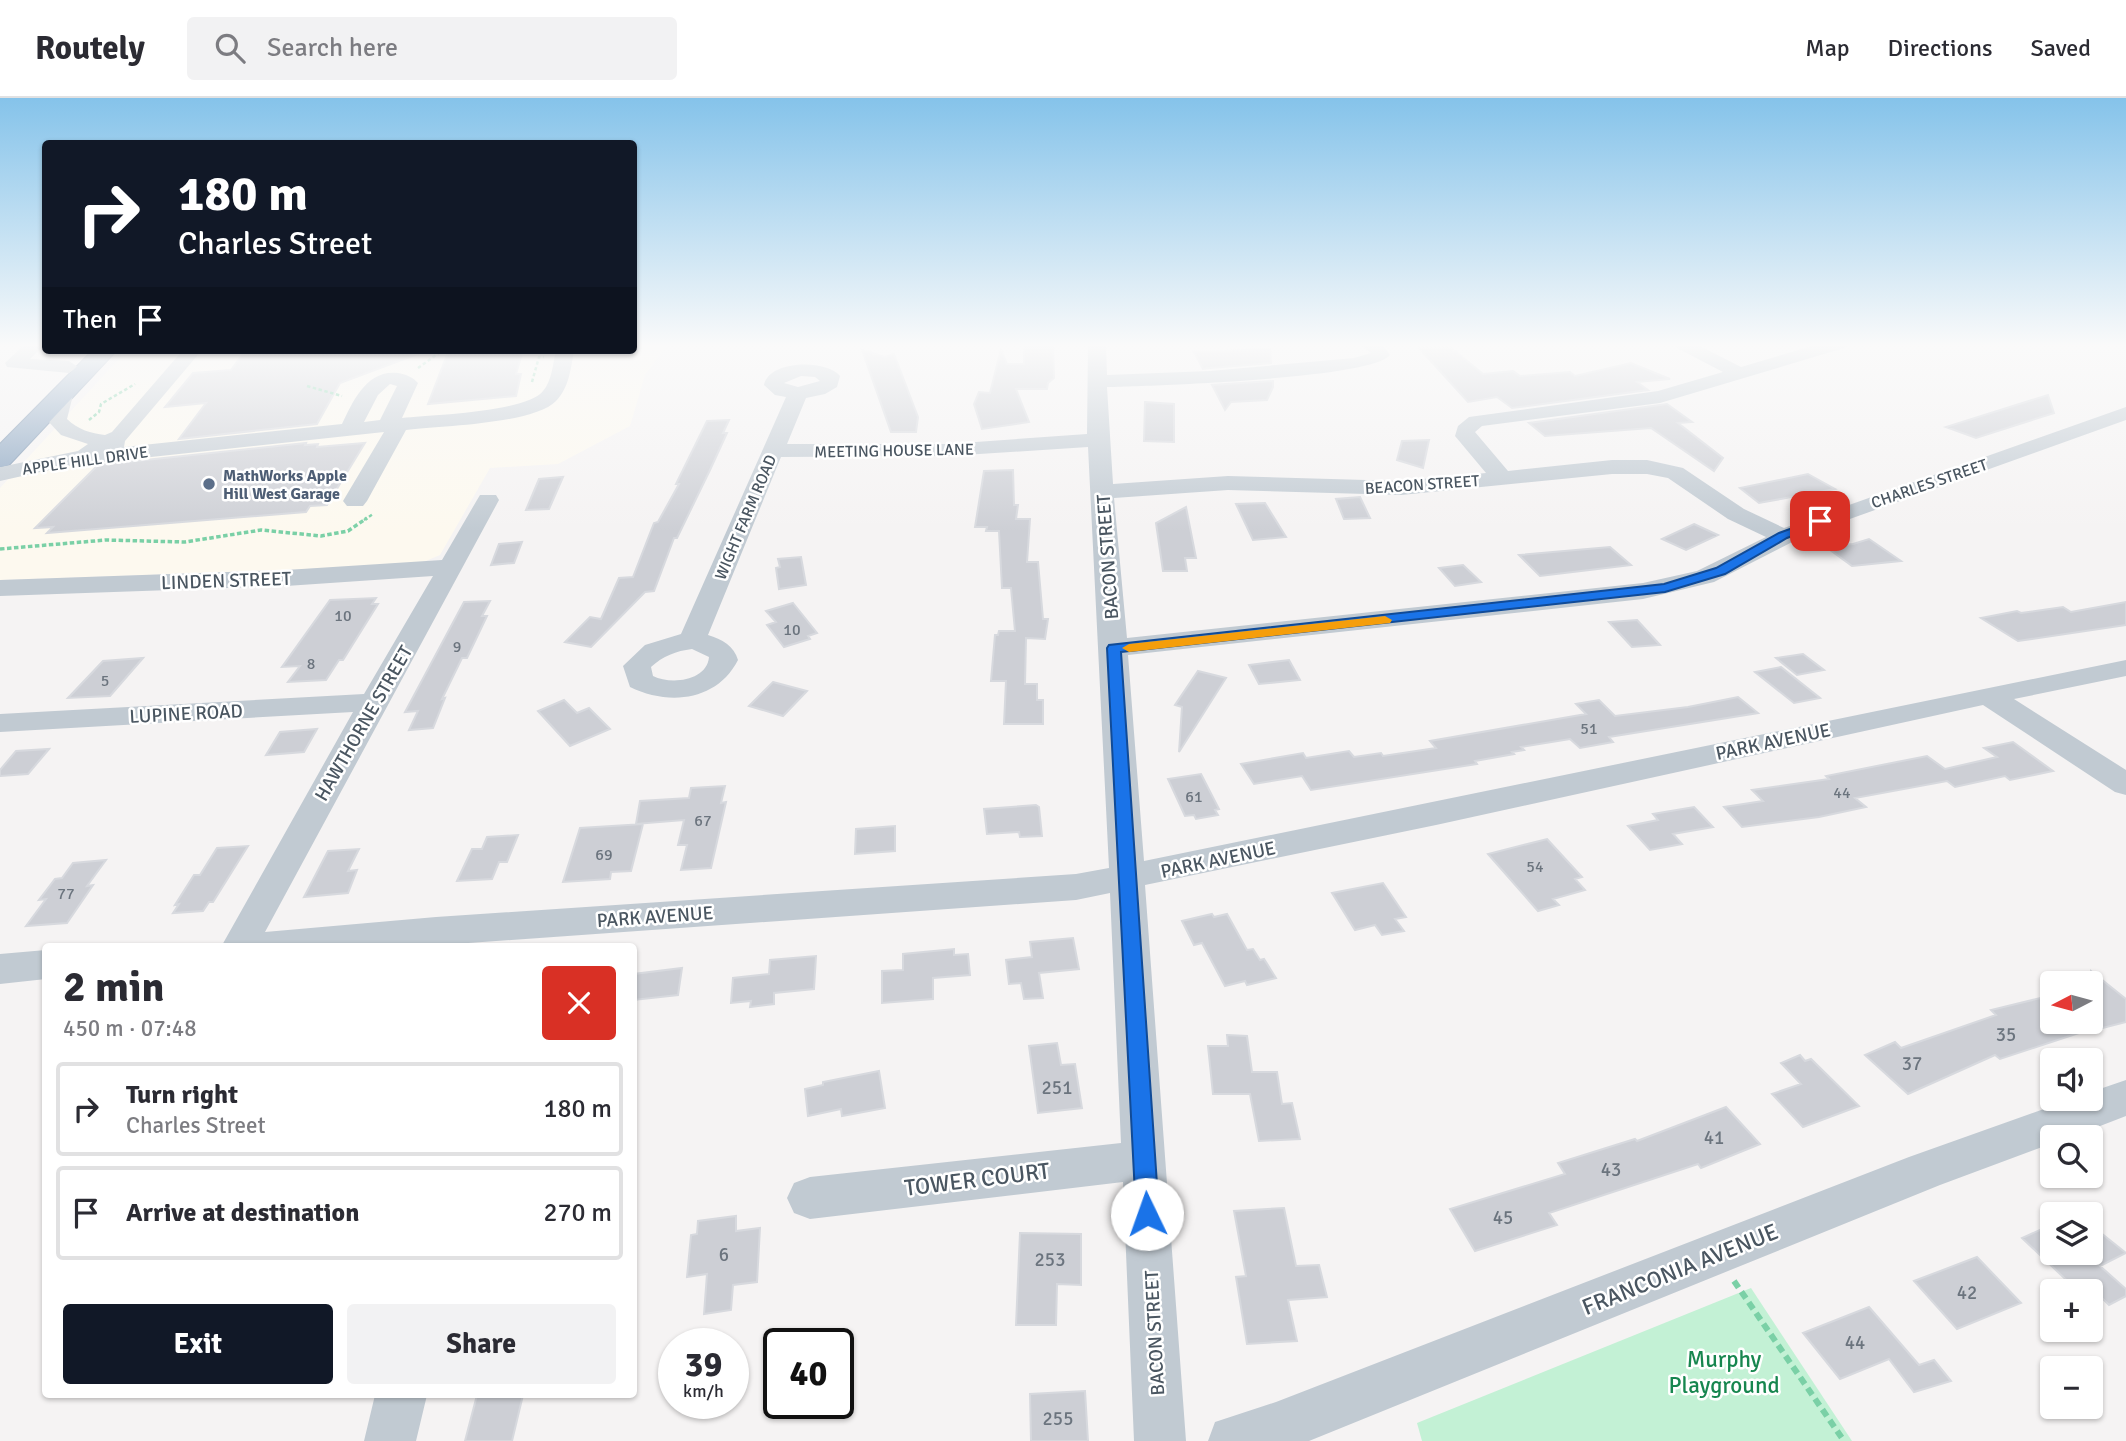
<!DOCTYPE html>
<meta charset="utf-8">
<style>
:root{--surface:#fff;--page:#f2f2f3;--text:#2b2b33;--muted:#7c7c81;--line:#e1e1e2;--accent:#111827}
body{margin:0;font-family:Signika,sans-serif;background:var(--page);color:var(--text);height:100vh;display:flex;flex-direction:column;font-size:26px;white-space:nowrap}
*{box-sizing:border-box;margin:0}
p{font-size:23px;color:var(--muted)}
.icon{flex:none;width:38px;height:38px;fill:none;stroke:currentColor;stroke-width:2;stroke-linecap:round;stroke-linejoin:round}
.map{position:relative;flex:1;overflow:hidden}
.panel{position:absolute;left:42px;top:845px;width:595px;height:455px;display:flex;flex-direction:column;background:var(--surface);border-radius:7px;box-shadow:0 2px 5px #0004}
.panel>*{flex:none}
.hud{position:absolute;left:42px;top:42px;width:595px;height:214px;border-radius:7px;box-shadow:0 2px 5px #0004;background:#111827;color:#fff;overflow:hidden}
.needle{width:46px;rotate:264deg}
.fabs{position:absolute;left:2040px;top:873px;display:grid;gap:14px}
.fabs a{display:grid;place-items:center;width:63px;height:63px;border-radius:7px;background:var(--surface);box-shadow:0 2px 5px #0004;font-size:35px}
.speed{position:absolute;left:658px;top:1230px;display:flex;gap:14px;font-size:35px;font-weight:700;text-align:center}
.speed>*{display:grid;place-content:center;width:91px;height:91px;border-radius:50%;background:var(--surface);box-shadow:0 2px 5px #0004;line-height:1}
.speed small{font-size:18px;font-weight:400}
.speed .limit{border:4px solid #111;border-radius:10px;background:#fff;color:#111}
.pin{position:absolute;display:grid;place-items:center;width:60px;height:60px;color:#fff;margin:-30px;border-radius:14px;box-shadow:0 4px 10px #0006}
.me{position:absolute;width:77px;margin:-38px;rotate:357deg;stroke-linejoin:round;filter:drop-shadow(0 0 5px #0008)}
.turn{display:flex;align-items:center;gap:24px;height:147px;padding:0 21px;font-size:32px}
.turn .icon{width:91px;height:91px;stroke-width:2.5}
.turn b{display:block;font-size:49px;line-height:60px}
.then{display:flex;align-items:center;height:66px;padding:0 21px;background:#0003;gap:14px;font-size:26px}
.round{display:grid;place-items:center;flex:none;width:74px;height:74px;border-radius:7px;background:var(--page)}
.head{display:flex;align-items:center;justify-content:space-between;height:119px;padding:0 21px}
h1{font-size:42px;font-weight:800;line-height:52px}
.cta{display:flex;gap:14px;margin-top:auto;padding:14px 21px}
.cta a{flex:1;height:80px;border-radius:7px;background:var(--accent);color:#fff;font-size:28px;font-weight:800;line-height:80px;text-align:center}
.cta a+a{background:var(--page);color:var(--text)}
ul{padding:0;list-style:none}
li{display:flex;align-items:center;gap:21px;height:94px;margin:0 14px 10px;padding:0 7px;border:4px solid var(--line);border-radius:7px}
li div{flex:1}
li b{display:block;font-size:26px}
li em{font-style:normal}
header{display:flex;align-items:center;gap:42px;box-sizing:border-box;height:98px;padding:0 35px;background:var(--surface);border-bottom:2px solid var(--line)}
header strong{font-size:33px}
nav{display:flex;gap:38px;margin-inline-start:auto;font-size:24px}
.search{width:490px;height:63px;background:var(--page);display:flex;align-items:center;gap:18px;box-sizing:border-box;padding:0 24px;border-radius:7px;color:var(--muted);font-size:26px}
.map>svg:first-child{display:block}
.commercial{fill:#fdf9ef}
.green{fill:#c3f1d5}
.building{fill:#cdcfd5;stroke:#d7d9de;stroke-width:2}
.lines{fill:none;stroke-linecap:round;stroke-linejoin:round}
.highway-casing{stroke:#7690ad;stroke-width:2}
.path-far2{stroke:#7ad0a6;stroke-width:2.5;stroke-dasharray:3.5 2.5;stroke-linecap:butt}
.path-far1{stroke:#7ad0a6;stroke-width:3.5;stroke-dasharray:4.5 2.5;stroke-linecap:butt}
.path{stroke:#7ad0a6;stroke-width:6;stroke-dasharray:8 5;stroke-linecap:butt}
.minor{fill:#c1cad2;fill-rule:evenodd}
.highway{fill:#8ba5c1;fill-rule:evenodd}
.route{fill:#1a73e8;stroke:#114b97;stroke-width:2}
.slow{fill:#f59e0b}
.service-dot{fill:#5c6f8a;stroke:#fff;stroke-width:2.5}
.labels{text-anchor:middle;stroke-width:5;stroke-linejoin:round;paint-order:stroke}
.far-street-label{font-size:16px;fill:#4a5661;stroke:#fff}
.far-service-label{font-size:16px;font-weight:bold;fill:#4e5e75;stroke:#fff;text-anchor:start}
.number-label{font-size:16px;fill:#6b747e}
.street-label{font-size:19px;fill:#4a5661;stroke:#fff}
.near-number-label{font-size:19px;fill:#6b747e}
.near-street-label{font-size:23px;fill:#4a5661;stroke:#fff}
.near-park-label{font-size:23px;fill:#17864f;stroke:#fff}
</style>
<header>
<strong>Routely</strong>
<div class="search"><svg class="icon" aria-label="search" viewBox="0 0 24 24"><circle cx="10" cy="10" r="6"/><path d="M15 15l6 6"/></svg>Search here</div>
<nav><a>Map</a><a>Directions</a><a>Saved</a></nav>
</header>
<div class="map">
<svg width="2126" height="1343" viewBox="0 0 2126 1343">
<rect width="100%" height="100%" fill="#f5f3f3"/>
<!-- commercial -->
<path class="commercial" d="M634,246H668L645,277L630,328L558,366L490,370L440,457L421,465L266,473L0,482V390L127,252H634Z"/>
<!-- green -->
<path class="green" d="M1751,1190L1852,1343H1422L1417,1325Z"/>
<!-- building -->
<path class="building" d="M1024,246H1053L1054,280L1048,285L1047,291H1016L1029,324L982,331L974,306L979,294L990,295L1001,251L1007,266H1024Z
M1449,248L1483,276L1513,273L1520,278L1570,274L1575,278L1631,265L1670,281L1637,284L1648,292L1512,310L1497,299L1468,304L1419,250Z
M1270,251L1271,265L1210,270L1203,271L1194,254Z
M298,252H423V254L340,285L317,326L179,341L206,305L165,309L193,275L231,272L242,257Z
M449,252H523L516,276H521L516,298L428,306Z
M862,252L885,259L894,256L918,319L916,334H891Z
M1273,283V289L1267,302L1231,304L1225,312L1212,287Z
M2048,297L2054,315L1976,340L1946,329Z
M1145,304L1174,306V344L1144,343Z
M1667,306L1692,324L1678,325L1723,360L1714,373L1651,330L1545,338L1529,325Z
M729,322L723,335H727L710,372L677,440H674L654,493L645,494L591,549L565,544L590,519L601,521L619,480L633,479L654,425L658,424L679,386H676L707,323Z
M1429,342L1423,370L1397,362L1402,343Z
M306,345L305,347L318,346L317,349L365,345L327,407L310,408L306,414L47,435L53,429L35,430L98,367Z
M1013,372L1014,407H1018L1016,421H1030L1027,464H1038L1043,521H1048L1045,541L1026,540L1025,586H1037V602H1043V626H1004L1006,583H991L995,537H998L999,533H1015L1011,490H1002L999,433H986L987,429H975L984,373Z
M1808,376L1835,391L1759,405L1740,390Z
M563,379L549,411L526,412L539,381Z
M1360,399L1370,420L1344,421L1336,401Z
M1265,405L1286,439L1253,442L1236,406Z
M1186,409L1196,460H1185L1187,473H1163L1156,425Z
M1694,426L1718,437L1686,452L1662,441Z
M1869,441L1901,463L1852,468L1826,449L1853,446Z
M522,444L514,465L491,467L499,446Z
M1610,449L1631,467L1540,478L1519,457Z
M801,459L806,487L779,491L776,470L780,469L778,461Z
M1463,467L1481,484L1455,488L1439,470Z
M376,500L372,506H378L343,562H339L326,582L288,584L300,568L282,569L330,502Z
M490,503L482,518H487L467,560H462L442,601L445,600L433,630L409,632L418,613L405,614L464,504Z
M2126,504V527L2018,543L1981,520L2017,513L2021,515L2063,509L2071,514Z
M793,505L817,535L808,538L810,541L784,549L767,527L776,524L766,513Z
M1637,522L1660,547L1632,549L1609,524Z
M1803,556L1824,572L1797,577L1776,560Z
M143,560L110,598L68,600L103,563Z
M1289,562L1300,582L1259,586L1249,567Z
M1781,569L1820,600L1794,605L1755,574Z
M1198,573L1226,580L1179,654L1182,609L1175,607Z
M773,584L807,593L783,618L749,608Z
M1738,599L1758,615L1609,639L1613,644L1580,650L1570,641L1521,649L1524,652L1512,654L1514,656L1475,663L1477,666L1311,692L1302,678L1254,686L1241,666L1303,655L1306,660L1349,653L1354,659L1381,655L1383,658L1436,650L1430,643L1586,616L1576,606L1599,602L1615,618L1688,609Z
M564,602L577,615L589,610L610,631L570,648L538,613Z
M317,631L304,654L266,657L280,634Z
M2013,644L2053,673L2010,682L2005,678L1955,689L1947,683L1855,700L1866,709L1819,719L1742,729L1724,709L1763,703L1752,692L1829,681L1826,678L1927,658L1945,671L1997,659L1984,650Z
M49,651L28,676L0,678V672L16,653Z
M1201,676L1219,711L1215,712L1218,717L1196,721L1194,717L1185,718L1168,681Z
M725,688L721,705L726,704L711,770L681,772L687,747H678L684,722L636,726L640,703L689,700L691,690Z
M1036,707L1039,709L1042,738L1020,739L1019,734L987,736L984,711Z
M1694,709L1713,729L1673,736L1682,746L1650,752L1628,728L1658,722L1653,716Z
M643,726L631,773L611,774L610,781L563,784L580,730Z
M895,728V753L855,756L856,731Z
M518,737L507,764H499L492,781L457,783L472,751H482L487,739Z
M1547,741L1582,779L1575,781L1585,792L1553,801L1559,807L1538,813L1488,756Z
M248,748L213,804H209L203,813L173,815L179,806L175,807L194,777H200L217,750Z
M359,751L348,773L357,772L348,795L304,799L328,753Z
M106,762L87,788L93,787L67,825L26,828L46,801L39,802L55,781L62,780L73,765Z
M1383,785L1406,819L1395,821L1404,833L1382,837L1375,827L1355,832L1332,795Z
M1212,816L1214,819L1227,816L1247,852L1253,851L1260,862L1264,861L1276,880L1247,887L1245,883L1225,888L1202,845L1194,847L1182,823Z
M1073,840L1079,871L1039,875L1043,900L1024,901L1021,885L1009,886L1006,862L1032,859L1030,844Z
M954,851V857L968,856L970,877L933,880V901L882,905V873L903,872V856Z
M816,858L814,891L774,895V906L750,909L751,903L731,905L733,880L769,876L770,862Z
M682,870L678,897L634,902V876Z
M2091,873L2126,901V924L2091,933V931L2000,961L1995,957L1908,996L1865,957L1895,944L1901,950L1996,917L1991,912L2053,897V924H2091Z
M1227,937L1247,938L1252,974H1277L1282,1006L1292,1005L1300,1041L1259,1043L1250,996H1213L1208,948H1228Z
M1057,945L1061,967L1075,966L1082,1010L1038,1015L1029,948Z
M1800,957L1805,963L1811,961L1859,1008L1803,1029L1772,996L1801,986L1781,965Z
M879,973L885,1010L842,1018L841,1011L808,1018L805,991L823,987V984Z
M1726,1009L1760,1046L1701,1070L1698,1066L1549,1115L1557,1127L1475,1153L1450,1111L1565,1076L1558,1065L1635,1041L1637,1043Z
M1284,1110L1296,1168L1319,1167L1327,1199L1288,1202L1297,1243L1247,1246L1236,1179L1246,1178L1234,1113Z
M736,1118V1133L760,1130L757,1184L733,1187L731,1212L704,1216L707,1176L687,1179L691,1137L697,1136L698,1123Z
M2053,1126V1155H2091V1127L2126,1155L2100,1168L2126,1191V1198L2109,1207L2095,1193L2079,1194L2022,1140Z
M1020,1135L1081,1136V1187L1057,1186L1056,1227H1016Z
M1977,1159L2021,1205L1957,1231L1914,1183Z
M1869,1209L1919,1267L1934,1262L1951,1283L1914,1294L1889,1261L1840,1281L1803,1235Z
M1085,1293L1088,1343H1031L1030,1296Z
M477,1297H523L512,1343H465Z"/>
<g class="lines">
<defs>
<path id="highway" d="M93,252H117L9,367L0,369V346Z"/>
</defs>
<!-- highway casing -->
<use href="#highway" class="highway-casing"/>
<!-- path-far2 -->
<path class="path-far2" d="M418,270L443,252
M532,284L539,259H544
M307,288L342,298
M89,322L99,314L101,306L135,286
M364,422L373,416"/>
<!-- path-far1 -->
<path class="path-far1" d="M0,451L106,442L185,444L261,432L321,438L348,433L367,420"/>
<!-- path -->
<path class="path" d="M1734,1183L1844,1343"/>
<!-- minor -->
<path class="minor" d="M25,246H45L30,261L69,263L78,269L69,275L7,269L5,265Z
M1088,246H1106L1107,277L1210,273L1354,260L1371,255L1359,246H1382L1390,257C1371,281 1148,288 1107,289L1113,386L1228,378L1401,383L1486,375L1455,338L1458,328L1469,319L1658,293L1723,274L1677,250L1674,246H1696L1741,269L1819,246H1847L1844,250L1660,305L1482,328L1475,334L1508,373L1612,362H1647L1683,370L1744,411L1784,430L2126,309V322L1808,436L1714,484L1643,501L1128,557L1144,763L2126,562V578L2014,601L2126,672V697L2115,694L1983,607L1436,727L1145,787L1186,1343H1134L1123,1084L810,1121L794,1115L787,1100L794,1085L810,1079L1121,1045L1110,795L1076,802L413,849H221L353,614L0,634V616L364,596L433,478L286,488L0,498V482L286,472L442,462L477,402L480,397H496L499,402L265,834L436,819L1076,776L1109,770L1088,349L948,358L781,359L708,537C722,541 734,548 738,562C717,603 669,608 630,589L623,568L645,547L681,536L786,299L775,297L764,287C769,262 826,261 840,278L837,289L825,296L806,300L787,346H948L1087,336ZM801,278L815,279L820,283L798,289L784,285ZM1612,376H1647L1668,380L1728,421L1766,439L1697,473L1643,485L1127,540L1114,400L1228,392L1401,397ZM692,551L709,559C707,583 671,587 653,578L651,569C663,558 676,553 692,551Z
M183,252H202L125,343L124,349L342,326C353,303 367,271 398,275C405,276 413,279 418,285L402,320C431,317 527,314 543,293C552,283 553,265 556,252H574C571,270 569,290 556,303C534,326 440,328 406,332L367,403L363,408H347L343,403L384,334L67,368L0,383V369L78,353L88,346L61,337L47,322L56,293L63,291L73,297L67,321C78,332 91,335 105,337L112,334ZM390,286L397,288L380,322L364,324L378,297Z
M46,852V881L0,886V856Z
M2126,982V1018L2069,1040H2053V1045L1940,1087L1309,1343H1208L1215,1324L1276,1304L1909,1059L2072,1001H2091V994Z
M375,1297H427L416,1343H364Z"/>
<!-- highway -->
<use href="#highway" class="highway"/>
</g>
<!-- sky -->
<linearGradient id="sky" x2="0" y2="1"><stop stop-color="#85c3ea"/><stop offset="0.57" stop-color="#fafafa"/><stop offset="1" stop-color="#fafafa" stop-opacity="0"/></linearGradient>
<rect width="2126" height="434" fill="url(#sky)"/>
<!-- route -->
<path class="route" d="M1820,420L1824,421V426L1787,440L1725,476L1665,494L1121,554L1159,1116L1156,1124L1147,1127L1139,1124L1136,1116L1107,550L1109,547L1664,486L1716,470L1779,435Z"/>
<!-- slow -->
<path class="slow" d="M1385,518L1392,522L1390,525L1129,554L1122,550L1129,546Z"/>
<!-- markers -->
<circle class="service-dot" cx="209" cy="386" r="7"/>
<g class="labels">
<!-- far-street labels -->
<g class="far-street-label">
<text transform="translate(894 352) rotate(-1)" y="6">MEETING HOUSE LANE</text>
<text transform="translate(85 362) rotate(-8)" y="6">APPLE HILL DRIVE</text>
<text transform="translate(1929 385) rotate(-19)" y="6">CHARLES STREET</text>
<text transform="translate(1422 386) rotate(-4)" y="6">BEACON STREET</text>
<text transform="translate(745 419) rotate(-67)" y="6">WIGHT FARM ROAD</text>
</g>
<!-- far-service labels -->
<g class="far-service-label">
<text x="223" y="383">MathWorks Apple<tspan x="223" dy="18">Hill West Garage</tspan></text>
</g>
<!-- number labels -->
<g class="number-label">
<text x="343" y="523">10</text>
<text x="792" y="537">10</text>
<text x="457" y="554">9</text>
<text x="311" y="571">8</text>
<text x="105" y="588">5</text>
<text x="1589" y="636">51</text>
<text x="1842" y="700">44</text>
<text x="1194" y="704">61</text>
<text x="703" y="728">67</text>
<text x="604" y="762">69</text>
<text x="1535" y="774">54</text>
<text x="66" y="801">77</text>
</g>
<!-- street labels -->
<g class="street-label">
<text transform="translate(1107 459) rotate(-94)" y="7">BACON STREET</text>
<text transform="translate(226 482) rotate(-2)" y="7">LINDEN STREET</text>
<text transform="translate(186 615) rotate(-3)" y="7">LUPINE ROAD</text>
<text transform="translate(363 625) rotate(-60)" y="7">HAWTHORNE STREET</text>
<text transform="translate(1773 643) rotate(-12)" y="7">PARK AVENUE</text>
<text transform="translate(1218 761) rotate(-12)" y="7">PARK AVENUE</text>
<text transform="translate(655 818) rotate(-4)" y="7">PARK AVENUE</text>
<text transform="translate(1154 1235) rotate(-93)" y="7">BACON STREET</text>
</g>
<!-- near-number labels -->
<g class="near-number-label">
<text x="2006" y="943">35</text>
<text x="1912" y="972">37</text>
<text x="1057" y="996">251</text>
<text x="1714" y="1046">41</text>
<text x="1611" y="1078">43</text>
<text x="1503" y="1126">45</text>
<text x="724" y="1163">6</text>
<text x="1050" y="1168">253</text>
<text x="1967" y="1201">42</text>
<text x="1855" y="1251">44</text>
<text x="1058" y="1327">255</text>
</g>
<!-- near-street labels -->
<g class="near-street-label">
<text transform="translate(977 1081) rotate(-7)" y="8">TOWER COURT</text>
<text transform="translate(1680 1171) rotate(-22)" y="8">FRANCONIA AVENUE</text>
</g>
<!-- near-park labels -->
<g class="near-park-label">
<text x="1724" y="1269">Murphy<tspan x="1724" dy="26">Playground</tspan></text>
</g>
</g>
</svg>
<div class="fabs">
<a><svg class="needle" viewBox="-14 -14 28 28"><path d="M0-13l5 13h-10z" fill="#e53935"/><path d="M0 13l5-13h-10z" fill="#7c7c81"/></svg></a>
<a><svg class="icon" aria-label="sound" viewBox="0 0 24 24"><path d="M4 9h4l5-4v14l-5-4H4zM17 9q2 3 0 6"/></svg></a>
<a><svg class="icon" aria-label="search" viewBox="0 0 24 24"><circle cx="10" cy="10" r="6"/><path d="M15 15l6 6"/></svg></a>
<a><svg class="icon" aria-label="layers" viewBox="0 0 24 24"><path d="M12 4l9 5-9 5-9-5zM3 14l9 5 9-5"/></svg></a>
<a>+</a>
<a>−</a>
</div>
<div class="speed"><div>39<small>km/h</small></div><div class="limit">40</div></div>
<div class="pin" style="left:1820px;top:423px;background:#d93025"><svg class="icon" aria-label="arrive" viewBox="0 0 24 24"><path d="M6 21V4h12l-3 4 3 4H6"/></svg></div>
<svg class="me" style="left:1147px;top:1116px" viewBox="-20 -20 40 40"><circle r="19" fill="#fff"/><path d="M0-13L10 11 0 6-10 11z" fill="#1a73e8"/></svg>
<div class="hud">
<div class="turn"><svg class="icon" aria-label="right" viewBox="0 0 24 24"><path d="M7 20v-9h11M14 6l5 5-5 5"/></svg><div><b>180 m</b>Charles Street</div></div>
<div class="then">Then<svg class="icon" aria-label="arrive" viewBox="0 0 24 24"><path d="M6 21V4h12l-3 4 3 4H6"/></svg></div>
</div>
<section class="panel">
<div class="head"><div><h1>2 min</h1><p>450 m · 07:48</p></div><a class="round" style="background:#d93025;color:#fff"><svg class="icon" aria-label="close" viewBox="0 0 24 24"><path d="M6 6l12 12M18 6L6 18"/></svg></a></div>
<ul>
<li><svg class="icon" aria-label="right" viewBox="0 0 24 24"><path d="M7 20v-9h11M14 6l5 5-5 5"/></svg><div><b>Turn right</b><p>Charles Street</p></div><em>180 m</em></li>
<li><svg class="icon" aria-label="arrive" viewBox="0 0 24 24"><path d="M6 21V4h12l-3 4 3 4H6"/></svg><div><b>Arrive at destination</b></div><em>270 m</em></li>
</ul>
<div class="cta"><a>Exit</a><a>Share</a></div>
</section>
</div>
